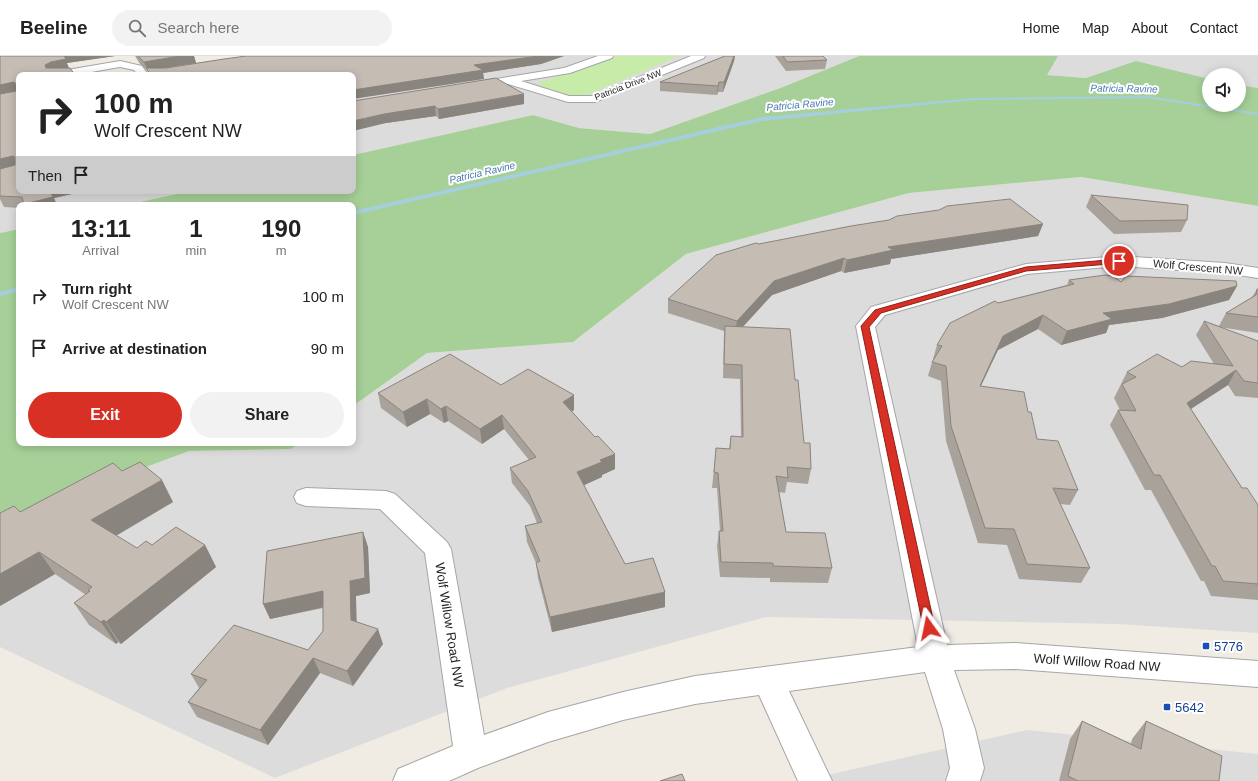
<!DOCTYPE html>
<style>
:root{--surface:#fff;--page:#f2f2f2;--text:#222;--muted:#767676;--line:#e0e0e0;--accent:#d93025}
body{margin:0;font-family:Helvetica,sans-serif;background:var(--page);color:var(--text);height:100vh;display:flex;flex-direction:column;font-size:15px;white-space:nowrap}
*{box-sizing:border-box;margin:0}
p{font-size:13px;color:var(--muted)}
.icon{flex:none;width:22px;height:22px;fill:none;stroke:currentColor;stroke-width:2;stroke-linecap:round;stroke-linejoin:round}
.map{position:relative;flex:1;overflow:hidden}
.sheet{position:absolute;left:16px;top:146px;width:340px;height:244px;display:flex;flex-direction:column;background:var(--surface);border-radius:8px;box-shadow:0 2px 10px #0003}
.sheet>*{flex:none}
.guide{position:absolute;left:16px;top:16px;width:340px;height:122px;border-radius:8px;box-shadow:0 2px 10px #0003;background:#fff;color:var(--text);overflow:hidden}
.buttons{position:absolute;left:1202px;top:12px;display:grid;gap:8px}
.buttons a{display:grid;place-items:center;width:44px;height:44px;border-radius:50%;background:var(--surface);box-shadow:0 2px 10px #0003;font-size:20px}
.pin{position:absolute;display:grid;place-items:center;width:34px;height:34px;color:#fff;margin:-17px;border:2px solid #fff;border-radius:50%;box-shadow:0 1px 4px #0007}
.me{position:absolute;width:44px;margin:-22px;rotate:348deg;stroke-linejoin:round;filter:drop-shadow(0 0 3px #0008)}
.turn{display:flex;align-items:center;gap:14px;height:84px;padding:0 12px;font-size:18px}
.turn .icon{width:52px;height:52px;stroke-width:2.5}
.turn b{display:block;font-size:28px;line-height:34px}
.then{display:flex;align-items:center;height:38px;padding:0 12px;background:#0003;gap:8px;font-size:15px}
.eta{display:flex;justify-content:space-evenly;align-items:center;height:68px;text-align:center}
.eta b{font-size:24px;font-weight:700;line-height:28px}
.cta{display:flex;gap:8px;margin-top:auto;padding:8px 12px}
.cta a{flex:1;height:46px;border-radius:24px;background:var(--accent);color:#fff;font-size:16px;font-weight:700;line-height:46px;text-align:center}
.cta a+a{background:var(--page);color:var(--text)}
ul{padding:0;list-style:none}
li{display:flex;align-items:center;gap:12px;height:52px;padding:0 12px}
li div{flex:1}
li b{display:block;font-size:15px}
li em{font-style:normal}
header{display:flex;align-items:center;gap:24px;box-sizing:border-box;height:56px;padding:0 20px;background:var(--surface);border-bottom:1px solid var(--line)}
header strong{font-size:19px}
nav{display:flex;gap:22px;margin-inline-start:auto;font-size:14px}
.search{width:280px;height:36px;background:var(--page);display:flex;align-items:center;gap:10px;box-sizing:border-box;padding:0 14px;border-radius:22px;color:var(--muted);font-size:15px}
.map>svg:first-child{display:block}
.residential{fill:#dddcdc}
.grass{fill:#c7eba9}
.forest{fill:#a7d098}
.lines{fill:none;stroke-linecap:round;stroke-linejoin:round}
.stream{fill:#a4cfde;fill-rule:evenodd}
.minor-casing{stroke:#a6a6a6;stroke-width:2}
.minor{fill:#fff;fill-rule:evenodd}
.wall{fill:#a9a29b}
.shaded-wall{fill:#8a847e}
.building{fill:#c5bcb4;stroke:#8a847e}
.route{fill:#d93025;stroke:#8d1f18}
.transit-dot{fill:#1a4fb4;stroke:#fff;stroke-width:1.5}
.labels{text-anchor:middle;stroke-width:4;stroke-linejoin:round;paint-order:stroke}
.far-street-label{font-size:9px;fill:#1f1f1f;stroke:#fff}
.far-water-label{font-size:10px;font-style:italic;fill:#4879b1;stroke:#fff}
.street-label{font-size:11px;fill:#1f1f1f;stroke:#fff}
.near-street-label{font-size:13px;fill:#1f1f1f;stroke:#fff}
.near-transit-label{font-size:13px;fill:#164399;stroke:#fff;text-anchor:start}
</style>
<header>
<strong>Beeline</strong>
<div class="search"><svg class="icon" aria-label="search" viewBox="0 0 24 24"><circle cx="10" cy="10" r="6"/><path d="M15 15l6 6"/></svg>Search here</div>
<nav><a>Home</a><a>Map</a><a>About</a><a>Contact</a></nav>
</header>
<div class="map">
<svg width="1258" height="725" viewBox="0 0 1258 725">
<rect width="100%" height="100%" fill="#f0ece4"/>
<!-- residential -->
<path class="residential" d="M308,0H859L783,31L650,78L579,72L533,59L353,99V19H191Z
M1042,0H1258V39L1239,36V19H1209V31L1047,19Z
M0,51L19,135H190L126,149H19V173L0,177Z
M1081,121L1258,150V577L1117,568L766,561L507,632L275,722L0,591V467L13,460L189,395L291,393L300,387H353V350L427,297L573,286L686,198L909,137Z
M1027,674L1258,698V725H801Z"/>
<!-- grass -->
<path class="grass" d="M616,0H679L582,41H567L540,31L539,27Z"/>
<!-- forest -->
<path class="forest" d="M859,0H1058L1047,19L1086,22L1136,5L1209,23V49H1239V29L1258,32V150L1081,121L909,137L686,198L573,286L427,297L353,350V149H126L190,135H353V99L533,59L579,72L650,78L783,31Z
M19,173V387H300L291,393L189,395L14,460L0,467V177Z"/>
<g class="lines">
<!-- stream -->
<path class="stream" d="M1147,40L1258,57V59L1147,42L974,44L762,65L353,159V155L762,61L974,42Z
M19,231V235L0,240V236Z"/>
<defs>
<path id="minor" d="M598,0H613L612,2L570,17L521,25L569,40H593L691,0H705L704,2L595,46H568L508,28L471,33L465,30L471,27L564,12Z
M120,5L142,10L148,19H138L134,14L120,11L74,19H50L55,16Z
M1119,200L1225,207L1258,212V222L1225,217L1119,210L1027,218L885,259L875,271L947,589L1015,587L1258,605V631L1015,613L954,614L975,673L984,712L980,725H946L950,712L943,673L925,616L789,635L832,725H798L759,639L695,648L623,664L548,686L478,712L449,725H393L398,713L453,690L425,497L380,453L306,450L297,447L294,441L297,435L306,432L386,435L395,438L447,486L451,493L484,679L548,656L623,636L695,620L918,591L856,270L871,251L1026,208Z"/>
</defs>
<!-- minor casing -->
<use href="#minor" class="minor-casing"/>
<!-- minor -->
<use href="#minor" class="minor"/>
</g>
<!-- wall -->
<path class="wall" d="M0,0H115L67,7L19,135H85L54,142L57,149H19V152L4,151L0,143Z
M135,0H194L196,7L164,12L246,0H564L541,8L483,17L484,23L353,19H149L147,14L140,8Z
M725,0H735L734,5L723,36H718L717,39L660,35V26Z
M775,0H823L827,4L825,13L786,15Z
M353,45L524,48L439,63L436,60L386,67Z
M1091,139L1187,164L1181,176L1114,178L1086,151Z
M1043,168L1038,180L891,203L890,208L844,217L841,215L772,239L743,271L795,324L804,387L811,413L808,428L787,426L785,437L779,436L786,476L832,512L828,527L770,526V522L720,521L717,490L719,475H720L717,432H712L716,392L729,393L731,380L741,381L740,323L723,322L724,275L668,257V243L759,188Z
M1069,224L1237,230L1229,244L1162,262L1109,269L1106,277L1061,289L1038,273L998,294L981,330L1028,356L1037,383L1078,434L1070,449L1060,448L1090,512L1081,527L1019,523L1007,489L978,487L946,385L941,325L928,320L932,306L934,304L933,303L937,289L998,247L1067,229Z
M1257,233H1258V277L1219,271L1258,285V342L1235,340L1228,329L1191,353L1242,432L1258,449V544L1211,540L1204,525H1201L1151,434H1145L1110,369L1118,354H1120L1114,342L1127,316L1214,308L1196,279L1204,265L1219,270L1226,257L1252,241Z
M501,329L574,354L572,355L615,413L602,419V421L583,429L625,508L665,551L552,576L538,522L536,507L527,486L525,470L537,467L530,450L512,427L510,412L529,404L504,373L482,388L448,365L444,367L430,358L407,371L381,352L378,337Z
M122,415L173,446L116,480L137,492L152,489H205L216,511L121,588L118,586L116,588L89,569L74,547L86,539L55,518L0,550V457L20,456Z
M363,476L368,491L370,537L356,540V565L383,588L353,630L320,617L268,689L197,661L188,646L199,632L191,618L308,594L323,575V552L270,563Z
M1082,665L1131,688L1132,683L1146,665L1219,725H1059L1070,683Z"/>
<!-- shaded-wall -->
<path class="shaded-wall" d="M63,0H115L67,7L69,12H46L45,9Z
M180,0H194L196,7L148,14L144,6Z
M538,0H564L541,8L483,17L484,23L353,43V34L474,9Z
M734,0H735L734,5L723,36L724,26Z
M14,26L19,36L0,39V29Z
M719,26L718,36L717,39L718,30Z
M524,38V48L439,63L438,53Z
M435,50L436,60L386,67L353,75V65L384,58Z
M13,100L19,111L0,115V103Z
M50,135H85L54,142L57,149H24V148Z
M1043,168L1038,180L891,203L890,208L844,217L847,204L888,191Z
M844,202L841,215L772,239L735,279L737,265L774,225Z
M1237,230L1229,244L1162,262L1109,269L1106,277L1061,289L1067,275L1103,257Z
M1043,259L1038,273L998,294L974,344L980,330L1003,280Z
M1236,314L1228,329L1178,361L1187,347Z
M574,339V354L564,360L563,346Z
M427,343L430,358L407,371L403,356Z
M446,350L448,365L444,367L441,353Z
M502,359L504,373L482,388L480,373Z
M615,398V413L602,419V421L578,432L577,416L600,404Z
M162,424L173,446L105,486L91,464Z
M363,476L368,491L370,537L356,540L357,579L351,564L350,525Z
M205,489L216,511L121,588L106,566Z
M39,496L55,518L0,550V518Z
M323,535L329,550L270,563L263,548Z
M665,536V551L552,576L550,561Z
M104,564L118,586L116,588L101,566Z
M378,573L383,588L353,630L347,615Z
M313,602L320,617L268,689L260,674Z"/>
<!-- building -->
<path class="building" d="M0,0H64L66,3L51,6L45,9L46,12H70L75,19H19V135H50L53,141L24,148L22,141L0,140V113L15,109V101L13,100L0,103V38L16,35V28L14,26L0,29Z
M138,0H180L144,6Z
M246,0H538L474,9L483,14L353,34V19H151L146,12H166L224,3Z
M725,0H734L724,26H719L718,30L660,26Z
M783,0H823L827,4L787,6Z
M496,22L524,38L438,53L435,50L384,58L353,65V45Z
M1091,139L1188,149L1187,164L1120,165Z
M1010,143L1043,168L888,191L893,194L847,204L844,202L774,225L737,265L668,243L716,199L756,187L759,188L851,170L889,164L897,160L939,154L947,150Z
M1105,219L1113,220L1121,226L1126,220L1236,225L1237,230L1169,248L1103,257L1112,263L1067,275L1043,259L1003,280L980,330L1024,336L1028,356H1031L1037,383L1058,385L1078,434L1053,432L1090,512L1027,508L1014,473L985,472L951,370L946,310L932,306L942,290L937,289L950,267L995,245L998,247L1074,228L1069,224Z
M1257,233H1258V261L1226,257L1256,239Z
M1204,265L1258,285V327L1244,325L1236,314L1187,347L1242,432H1247L1258,449V528L1223,525L1215,510H1212L1160,419H1154L1118,354L1136,355L1122,328L1136,321L1127,316L1157,298L1182,311L1191,305L1233,310Z
M725,270L790,273L795,324H798L804,387H810L811,413L787,411L788,422L776,420L786,476L825,477L832,512L773,510V507L721,506L719,475H723L718,417L714,416L716,392L730,393L731,380L743,381L742,309L724,308Z
M450,298L501,329L528,313L574,339L563,346L595,381L598,380L615,398L600,404L602,406L577,416L625,508L653,502L665,536L550,561L536,507L540,505L525,470L542,466L528,435L510,412L536,401L502,359L480,373L446,350L441,353L427,343L403,356L378,337Z
M140,406L162,424L91,464L137,492L146,485L152,489L176,471L205,489L106,566L104,564L101,566L74,547L90,535L88,534L92,531L39,496L0,518V457L14,450L20,456L113,407L122,415Z
M363,476L365,522L350,525L351,564L378,573L347,615L313,602L260,674L188,646L207,624L191,618L234,569L308,594L323,575V535L263,548L267,495Z
M1082,665L1141,693L1146,665L1222,700L1219,725H1078L1068,720Z
M682,718L685,725H660Z"/>
<!-- route -->
<path class="route" d="M1119,203L1122,205L1121,207L1026,215L881,257L869,271L935,572L933,575L929,577L924,575L861,270L875,254L1026,211Z"/>
<!-- markers -->
<g class="transit-dot">
<rect x="1202" y="586" width="8" height="8" rx="2"/>
<rect x="1163" y="647" width="8" height="8" rx="2"/>
</g>
<g class="labels">
<!-- far-street labels -->
<g class="far-street-label">
<text transform="translate(628 29) rotate(-21)" y="3">Patricia Drive NW</text>
</g>
<!-- far-water labels -->
<g class="far-water-label">
<text transform="translate(1124 32) rotate(1)" y="4">Patricia Ravine</text>
<text transform="translate(800 48) rotate(-5)" y="4">Patricia Ravine</text>
<text transform="translate(482 116) rotate(-13)" y="4">Patricia Ravine</text>
</g>
<!-- street labels -->
<g class="street-label">
<text transform="translate(1198 211) rotate(5)" y="4">Wolf Crescent NW</text>
</g>
<!-- near-street labels -->
<g class="near-street-label">
<text transform="translate(450 569) rotate(81)" y="5">Wolf Willow Road NW</text>
<text transform="translate(1097 606) rotate(4)" y="5">Wolf Willow Road NW</text>
</g>
<!-- near-transit labels -->
<g class="near-transit-label">
<text x="1214" y="595">5776</text>
<text x="1175" y="656">5642</text>
</g>
</g>
</svg>
<div class="buttons">
<a><svg class="icon" aria-label="sound" viewBox="0 0 24 24"><path d="M4 9h4l5-4v14l-5-4H4zM17 9q2 3 0 6"/></svg></a>
</div>
<div class="pin" style="left:1119px;top:205px;background:#d93025"><svg class="icon" aria-label="arrive" viewBox="0 0 24 24"><path d="M6 21V4h12l-3 4 3 4H6"/></svg></div>
<svg class="me" style="left:929px;top:572px" viewBox="-20 -20 40 40"><path d="M0-17L14 15 0 8-14 15z" fill="#d93025" stroke="#fff" stroke-width="4"/></svg>
<div class="guide">
<div class="turn"><svg class="icon" aria-label="right" viewBox="0 0 24 24"><path d="M7 20v-9h11M14 6l5 5-5 5"/></svg><div><b>100 m</b>Wolf Crescent NW</div></div>
<div class="then">Then<svg class="icon" aria-label="arrive" viewBox="0 0 24 24"><path d="M6 21V4h12l-3 4 3 4H6"/></svg></div>
</div>
<section class="sheet">
<div class="eta">
<div><b>13:11</b><p>Arrival</p></div>
<div><b>1</b><p>min</p></div>
<div><b>190</b><p>m</p></div>
</div>
<ul>
<li><svg class="icon" aria-label="right" viewBox="0 0 24 24"><path d="M7 20v-9h11M14 6l5 5-5 5"/></svg><div><b>Turn right</b><p>Wolf Crescent NW</p></div><em>100 m</em></li>
<li><svg class="icon" aria-label="arrive" viewBox="0 0 24 24"><path d="M6 21V4h12l-3 4 3 4H6"/></svg><div><b>Arrive at destination</b></div><em>90 m</em></li>
</ul>
<div class="cta"><a>Exit</a><a>Share</a></div>
</section>
</div>
